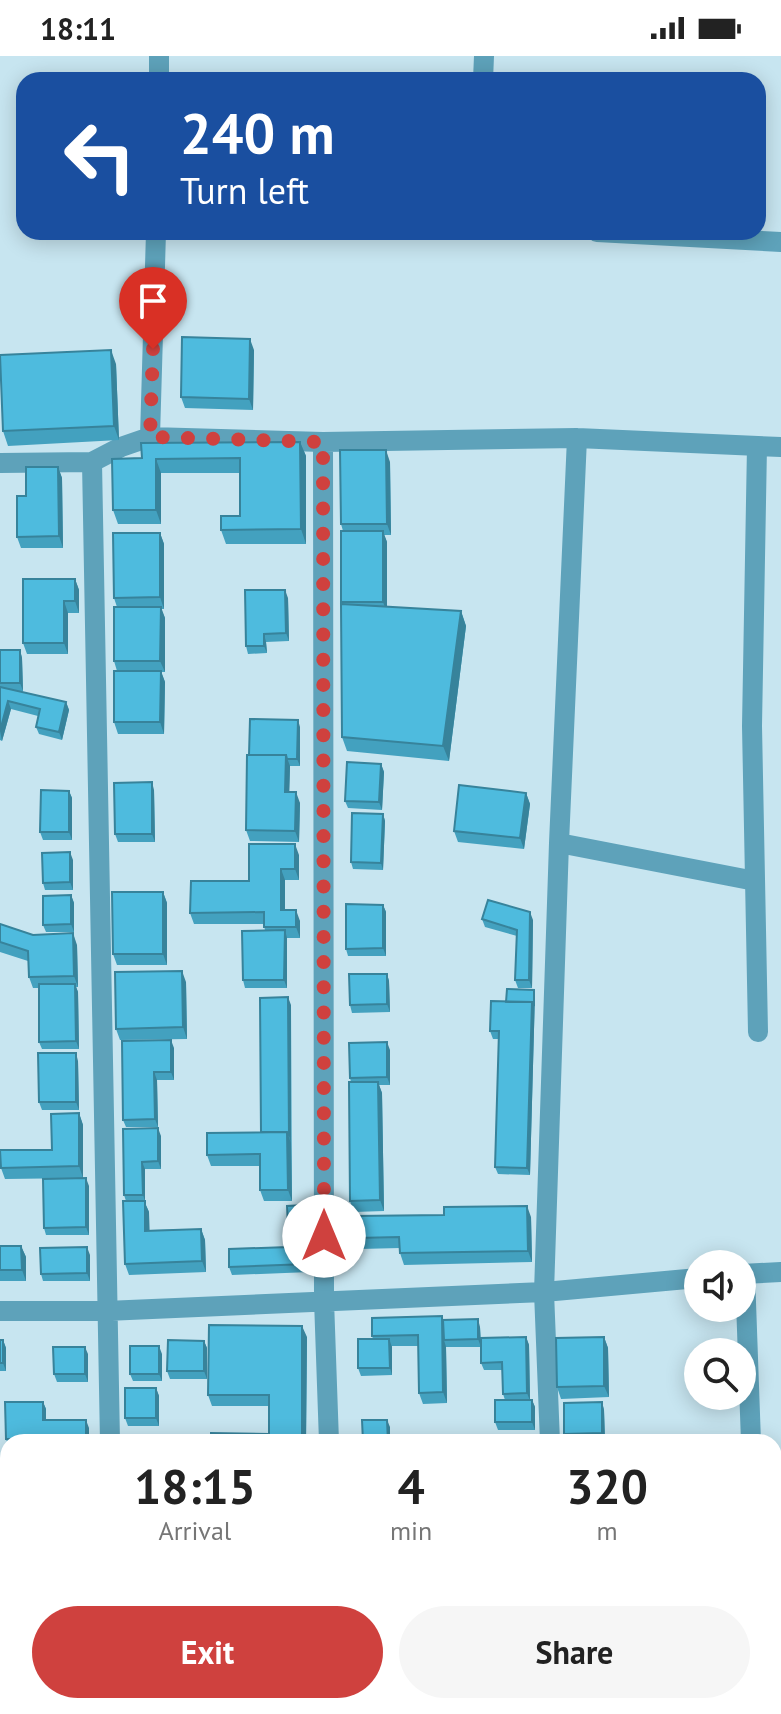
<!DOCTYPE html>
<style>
:root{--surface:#fff;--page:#f6f6f6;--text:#222;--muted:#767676;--accent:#cf413e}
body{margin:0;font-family:"PT Sans",sans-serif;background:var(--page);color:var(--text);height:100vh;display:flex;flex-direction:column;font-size:30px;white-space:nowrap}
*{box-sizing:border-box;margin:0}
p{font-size:26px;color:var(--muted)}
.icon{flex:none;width:44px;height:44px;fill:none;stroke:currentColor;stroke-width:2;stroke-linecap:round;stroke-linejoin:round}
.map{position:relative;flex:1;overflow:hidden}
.sheet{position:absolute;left:0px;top:1378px;width:782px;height:280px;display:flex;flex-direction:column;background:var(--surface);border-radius:24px 24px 0 0;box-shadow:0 4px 20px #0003}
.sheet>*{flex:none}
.guide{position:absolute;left:16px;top:16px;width:750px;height:168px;border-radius:24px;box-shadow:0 4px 20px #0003;background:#1a4fa0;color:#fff;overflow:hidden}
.fabs{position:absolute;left:684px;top:1194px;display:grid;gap:16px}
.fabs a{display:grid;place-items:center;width:72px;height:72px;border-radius:50%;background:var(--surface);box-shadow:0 4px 20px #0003;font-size:40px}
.pin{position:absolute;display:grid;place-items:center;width:68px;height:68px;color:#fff;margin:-82px -34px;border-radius:50% 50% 50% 0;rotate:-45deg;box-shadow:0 0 8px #0007}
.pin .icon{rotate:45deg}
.me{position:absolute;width:88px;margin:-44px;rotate:0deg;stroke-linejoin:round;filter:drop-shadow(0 0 6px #0008)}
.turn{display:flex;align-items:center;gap:28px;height:168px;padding:0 32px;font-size:36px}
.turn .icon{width:104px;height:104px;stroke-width:2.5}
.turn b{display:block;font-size:56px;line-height:68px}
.eta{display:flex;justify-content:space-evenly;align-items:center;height:136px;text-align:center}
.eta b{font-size:48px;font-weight:700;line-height:56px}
.button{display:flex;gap:16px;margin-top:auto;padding:16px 32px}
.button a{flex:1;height:92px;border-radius:48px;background:var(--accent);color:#fff;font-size:32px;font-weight:700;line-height:92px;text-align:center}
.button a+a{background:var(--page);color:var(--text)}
.status{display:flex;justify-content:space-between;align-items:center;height:56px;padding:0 40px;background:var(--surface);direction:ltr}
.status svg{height:22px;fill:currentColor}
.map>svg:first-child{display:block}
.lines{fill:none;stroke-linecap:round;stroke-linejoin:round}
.minor{stroke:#5ea2ba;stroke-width:20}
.wall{fill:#43a1bf}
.shaded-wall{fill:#37839b}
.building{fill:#4ebbde;stroke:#37839b;stroke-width:2}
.route{stroke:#cf413e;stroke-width:14;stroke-dasharray:0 25.2}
</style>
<div class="status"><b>18:11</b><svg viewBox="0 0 49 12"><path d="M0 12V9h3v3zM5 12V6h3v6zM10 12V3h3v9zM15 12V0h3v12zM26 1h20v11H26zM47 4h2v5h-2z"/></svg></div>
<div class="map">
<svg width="781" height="1658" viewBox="0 0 781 1658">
<rect width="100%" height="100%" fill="#c7e5f0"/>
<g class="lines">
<!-- minor -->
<path class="minor" d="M159,24V0
M483,24L484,0
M597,176L781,186
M150,381L156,176
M323,386L324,1244L329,1386
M757,390L752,670L758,976
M92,406L110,1386
M0,407L92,406L121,391L150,381L323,386L577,382L781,391
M559,787L755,825
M742,1218L781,1216
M745,1218L751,1386
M0,1255H106L544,1236L698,1222
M550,1386L544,1236L559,787L577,382
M117,1650V1658
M337,1650V1658
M560,1650V1658
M762,1650V1658"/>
</g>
<!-- wall -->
<path class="wall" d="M254,294L253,354L185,352L181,341Z
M116,308L119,384L8,390L3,375Z
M300,386L306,400V488H226L221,474L240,460V417H161V468H118L113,454L142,402Z
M390,406L391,479H384L387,486V551L461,555L466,570L449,705L347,695L342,681L341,475H343L341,468Z
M58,411L62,422L63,492H21L17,481L26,440Z
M160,477L164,488V553H161L165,562V616H161L165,626L164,678H118L114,666L117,615L114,605L117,551L114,542Z
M75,523L79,534V557H68V598H27L23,587Z
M288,542L289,585L266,586L267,597L248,598L246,590Z
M0,594H20L22,602L23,635H19L66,646L69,654L62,684L39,678L36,671L38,660L11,653L2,685L0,684Z
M300,671V710H290L289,736L300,747L299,786L250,785L246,774L249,699Z
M381,708L384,716L382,754L348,752L345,745Z
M154,734L155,786H118L115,778Z
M69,735L72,742V784H43L40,776Z
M526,737L530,748L524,793L458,786L454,775Z
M383,758L385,765L383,814L353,813L351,806Z
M299,799V824H285V854L300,865V882H287V932H245L243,924L265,875L264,868H194L190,857Z
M73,804V834H45L43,827Z
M163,836L167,847V909H117L113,898Z
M71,839L74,847V876H46L43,869Z
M383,849L386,856V900H348L346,893Z
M482,863L533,864L532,932H518L515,924L517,880L485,871Z
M0,868L33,879L77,889L78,931H76L78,936L79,993H42L39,986V932H33L29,921L28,905L0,896Z
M387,918L389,925L390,956L352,957L350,949Z
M186,926L187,983L120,984L116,973Z
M535,937L530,1119L498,1118L495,1111L499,983H493L490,975L506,946Z
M291,949L292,1145H264L260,1134V1110H211L207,1099L261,1076Z
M122,985L174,992V1024H157L158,1071H126L123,1064Z
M390,994V1029H379L382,1037L384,1155L354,1156L350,1145L351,1026L350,1022Z
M78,1005L79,1054H42L39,1046Z
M79,1057L83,1069V1122L5,1123L1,1112L52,1094Z
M123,1073L161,1080V1113H145V1147L149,1156V1174L201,1173L205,1184L206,1216L129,1219L125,1208L126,1145L124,1139Z
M89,1130V1179H46L44,1172Z
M305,1149L308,1157L310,1216L232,1219L229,1211L289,1191Z
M531,1161L532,1206L404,1209L400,1197V1192L360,1193L356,1182Z
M0,1190H21L26,1201V1225H0Z
M90,1199V1225H43L41,1218Z
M442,1260L443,1264L480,1271L481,1291L526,1281L529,1289L530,1344H532L535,1351V1374H498L495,1366L505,1344L503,1338L502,1314H484L481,1307V1291H446L447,1347L423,1348L419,1337L418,1290H392V1319L361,1320L358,1312L373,1283L372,1280Z
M307,1281L306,1386H211L269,1378V1350H212L208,1339Z
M604,1281L608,1292L609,1341L561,1343L557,1331Z
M0,1284H3L6,1292V1315H0Z
M204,1285L207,1292V1323H170L167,1315Z
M88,1298V1326H57L54,1318Z
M162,1298V1325H133L130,1318Z
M156,1332L159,1340V1370H128L125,1362Z
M43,1346L46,1353V1364L89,1372V1386H8V1389L6,1383Z
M602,1346L604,1354L605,1385L567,1386L564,1378Z"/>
<!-- shaded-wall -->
<path class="shaded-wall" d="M250,283L254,294L253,354L249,343Z
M111,294L116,308L119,384L114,370Z
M300,386L306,400V488L301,473Z
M386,394L390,406L391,479L387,468Z
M156,403L161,417V468L156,454Z
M58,411L62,422L63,492L59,480Z
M383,475L387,486V557L383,546Z
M160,477L164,488V553L160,541Z
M75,523L79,534V557L75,545Z
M285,534L288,542L289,585L286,577Z
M64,545L68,557V598L64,587Z
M161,551L165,562V616L160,605Z
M461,555L466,570L449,705L443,690Z
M264,578L266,586L267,597L264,590Z
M20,594L22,602L23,635L20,627Z
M161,615L165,626L164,678L160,666Z
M8,645L11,653L2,685L0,675Z
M66,646L69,654L62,684L59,676Z
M298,664L300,671V710L297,703Z
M286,699L290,710L289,747L285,736Z
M381,708L384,716L382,754L379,746Z
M152,726L154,734L155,786L152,778Z
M69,735L72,742V784L69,776Z
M296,736L300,747L299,786L295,775Z
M526,737L530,748L524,793L520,782Z
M383,758L385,765L383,814L381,807Z
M295,788L299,799V824L295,813Z
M70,796L73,804V834L70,826Z
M281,813L285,824V865L281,854Z
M163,836L167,847V909L163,898Z
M71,839L74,847V876L71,868Z
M383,849L386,856V900L383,892Z
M296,854L300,865V882L296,871Z
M530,856L533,864L532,932L529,924Z
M285,874L287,882V932L284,924Z
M73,877L77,889L78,931L74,920Z
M182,915L186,926L187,983L183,971Z
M387,918L389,925L390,956L387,948Z
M75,928L78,936L79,993L76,985Z
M534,934L535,937L530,1119L527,1112L532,946Z
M288,941L291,949V1087L289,1080Z
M171,984L174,992V1024L171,1016Z
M387,986L390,994V1029L387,1021Z
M76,997L78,1005L79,1054L76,1046Z
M154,1016L157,1024L158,1071L155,1063Z
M378,1026L382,1037L384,1155L380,1144Z
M79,1057L83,1069V1122L79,1110Z
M158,1072L161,1080V1113L158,1105Z
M287,1076L291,1087L292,1145L288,1134Z
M142,1106L145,1113V1147L149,1156L150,1186L145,1175V1145L143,1139Z
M86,1122L89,1130V1179L86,1171Z
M305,1149L308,1157L310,1216L307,1208Z
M527,1150L531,1161L532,1206L528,1195Z
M201,1173L205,1184L206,1216L202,1205Z
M21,1190L26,1201V1225L22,1214Z
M87,1191L90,1199V1225L87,1217Z
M442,1260L446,1271L444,1284L446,1291L447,1347L443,1336Z
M478,1263L480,1271L481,1291L478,1283Z
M302,1270L307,1281L306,1386H302Z
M526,1281L529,1289L530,1345L527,1337Z
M604,1281L608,1292L609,1341L604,1330Z
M389,1283L392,1291V1319L390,1312Z
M3,1284L6,1292V1315L3,1307Z
M204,1285L207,1292V1323L204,1315Z
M159,1290L162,1298V1325L159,1318Z
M85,1291L88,1298V1326L85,1318Z
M156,1332L159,1340V1370L156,1362Z
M532,1344L535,1351V1374L532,1366Z
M43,1346L46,1353V1372L43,1364Z
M602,1346L604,1354L605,1385L602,1377Z
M86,1364L89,1372V1386H88L86,1382Z
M387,1364L390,1371V1386H388Z
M400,1650H404V1658H401Z
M540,1650H544V1658H541Z"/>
<!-- building -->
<path class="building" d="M182,281L250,283L249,343L181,341Z
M111,294L114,370L3,375L0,299Z
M300,386L301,473L221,474V460H240V402L156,403V454H113L112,403L142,402L141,387Z
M340,394H386L387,468H341Z
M26,411H58L59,480L17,481V440H26Z
M341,475H383V546H341Z
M113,477H160V541L114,542Z
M23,523H75V545H64V587H23Z
M245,534H285L286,577L264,578V590H246Z
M341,548L461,555L443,690L342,681Z
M114,551H161L160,605H114Z
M0,594H20V627H0Z
M114,615H161L160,666H114Z
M0,631L66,646L59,676L36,671L40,653L8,645L0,675Z
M250,663L298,664L297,703H287L286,699H249Z
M247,699H286L285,736H296L295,775L246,774Z
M347,706L381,708L379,746L345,745Z
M152,726V778H115L114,727Z
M459,729L526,737L520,782L454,775Z
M41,734L69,735V776H40Z
M352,757L383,758L381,807L351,806Z
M249,788H295V813H281V854H296V871H264V856L190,857L191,825H249Z
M70,796V826L43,827L42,797Z
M112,836H163V898H113Z
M71,839V868L43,869V840Z
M488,844L530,856L529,924H515L517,874L482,863Z
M346,848L383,849V892L346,893Z
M0,868L33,879L73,877L74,920L29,921L28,895L0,886Z
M285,874L284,924H243L242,875Z
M182,915L183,971L116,973L115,916Z
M349,918H387V948L350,949Z
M39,928H75L76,985L39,986Z
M507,933L534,934V950L532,946H506Z
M288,941L289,1080L287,1076H261L260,942Z
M491,945L532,946L527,1112L495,1111L499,975H490Z
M171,984V1016H154L155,1063L123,1064L122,985Z
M387,986V1021L350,1022L349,987Z
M38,997H76V1046H39Z
M349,1026H378L380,1144L350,1145Z
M79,1057V1110L1,1112L0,1094H52L51,1058Z
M158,1072V1105L142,1106L143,1139H124L123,1073Z
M287,1076L288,1134H260V1098L207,1099V1077Z
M86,1122V1171L44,1172L43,1123Z
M123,1145H145V1175L201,1173L202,1205L125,1208Z
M305,1149L307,1208L229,1211V1193L289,1191L287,1150Z
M527,1150L528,1195L400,1197L399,1181L356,1182L355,1160L444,1159V1151Z
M0,1190H21L22,1214H0Z
M87,1191V1217L41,1218L40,1192Z
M442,1260L443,1336L419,1337L418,1279L372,1280V1262Z
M478,1263V1283L444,1284L443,1264Z
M209,1269L302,1270V1386H211V1377L269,1378V1339H208Z
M526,1281L527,1337L503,1338L502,1306L481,1307V1282Z
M604,1281V1330L557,1331L556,1282Z
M358,1283H389L390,1312H358Z
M0,1284H3V1307H0Z
M168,1284L204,1285V1315H167Z
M130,1290H159V1318H130Z
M53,1291H85V1318H54Z
M125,1332H156V1362H125Z
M495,1344H532V1366H495Z
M5,1346H43V1364H86V1382L6,1383Z
M602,1346V1377L564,1378V1347Z
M362,1364H387L388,1386H363Z
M160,1379V1386H126V1380Z
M60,1650H95V1658L60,1657Z
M136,1650H162V1658H137Z
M276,1650H303V1658H276Z
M366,1650H400L401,1658H367Z
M456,1650H540L541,1658H456Z"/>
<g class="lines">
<!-- route -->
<path class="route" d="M153,293L150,381L323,386L324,1180"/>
</g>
</svg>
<div class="fabs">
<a><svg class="icon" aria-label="sound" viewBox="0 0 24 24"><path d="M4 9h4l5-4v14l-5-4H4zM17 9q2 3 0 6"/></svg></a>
<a><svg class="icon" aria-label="search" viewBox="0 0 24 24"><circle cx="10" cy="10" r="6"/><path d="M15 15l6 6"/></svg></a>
</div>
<div class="pin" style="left:153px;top:293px;background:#d93025"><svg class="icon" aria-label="arrive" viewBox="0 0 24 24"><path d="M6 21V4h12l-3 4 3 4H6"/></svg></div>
<svg class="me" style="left:324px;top:1180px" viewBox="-20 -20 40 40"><circle r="19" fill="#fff"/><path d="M0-13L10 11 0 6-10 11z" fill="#cf413e"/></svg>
<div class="guide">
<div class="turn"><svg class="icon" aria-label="left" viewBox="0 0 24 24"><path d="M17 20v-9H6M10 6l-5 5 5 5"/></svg><div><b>240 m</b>Turn left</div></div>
</div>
<section class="sheet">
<div class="eta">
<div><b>18:15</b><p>Arrival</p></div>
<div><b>4</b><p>min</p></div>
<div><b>320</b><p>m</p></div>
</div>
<div class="button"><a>Exit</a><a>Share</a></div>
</section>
</div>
